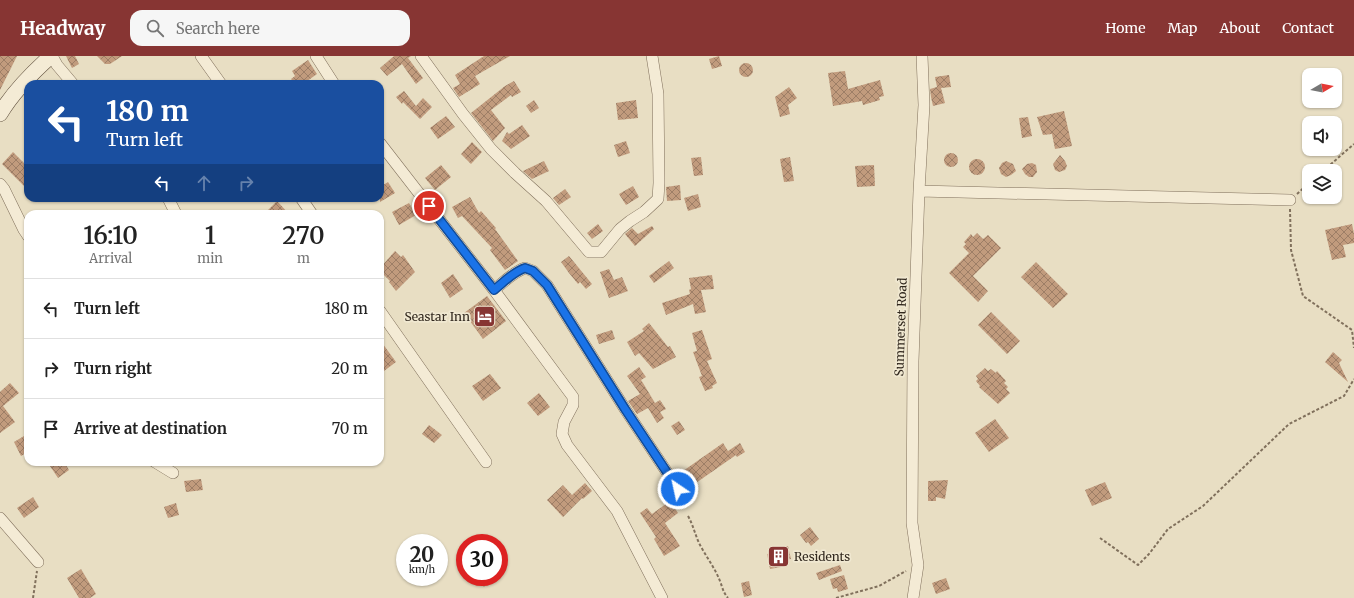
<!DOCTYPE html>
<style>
:root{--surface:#fff;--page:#f6f6f6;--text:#222;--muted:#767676;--line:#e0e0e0;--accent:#873533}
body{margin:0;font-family:Merriweather,serif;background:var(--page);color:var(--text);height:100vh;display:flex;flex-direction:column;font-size:15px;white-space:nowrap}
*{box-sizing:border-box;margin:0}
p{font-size:13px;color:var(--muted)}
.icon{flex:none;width:22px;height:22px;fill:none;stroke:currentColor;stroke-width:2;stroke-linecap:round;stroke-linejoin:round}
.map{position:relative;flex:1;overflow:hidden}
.details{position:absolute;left:24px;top:154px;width:360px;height:256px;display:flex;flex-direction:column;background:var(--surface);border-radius:12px;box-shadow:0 1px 3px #0004}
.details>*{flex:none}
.guide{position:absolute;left:24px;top:24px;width:360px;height:122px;border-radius:12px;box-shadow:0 1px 3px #0004;background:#1a4fa0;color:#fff;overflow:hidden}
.needle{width:26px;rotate:80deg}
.tools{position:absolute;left:1302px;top:12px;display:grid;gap:8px}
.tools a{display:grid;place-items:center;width:40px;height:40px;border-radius:8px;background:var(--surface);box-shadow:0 1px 3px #0004;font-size:20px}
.speed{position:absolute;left:396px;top:478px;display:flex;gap:8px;font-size:20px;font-weight:700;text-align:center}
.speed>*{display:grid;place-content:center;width:52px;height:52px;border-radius:50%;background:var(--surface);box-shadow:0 1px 3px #0004;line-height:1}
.speed small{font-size:10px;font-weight:400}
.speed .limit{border:6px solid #d22;background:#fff;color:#111}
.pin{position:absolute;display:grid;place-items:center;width:34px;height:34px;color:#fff;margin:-17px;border:2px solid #fff;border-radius:50%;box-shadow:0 1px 4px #0007}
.me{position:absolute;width:44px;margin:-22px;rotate:326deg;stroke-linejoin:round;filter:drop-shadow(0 0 3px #0008)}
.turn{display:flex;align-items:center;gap:14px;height:84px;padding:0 16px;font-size:18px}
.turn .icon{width:52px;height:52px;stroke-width:2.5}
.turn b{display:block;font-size:28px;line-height:34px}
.lanes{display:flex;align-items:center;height:38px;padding:0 16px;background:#0003;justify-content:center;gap:20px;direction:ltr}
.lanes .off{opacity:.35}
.eta{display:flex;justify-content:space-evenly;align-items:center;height:68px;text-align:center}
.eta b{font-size:24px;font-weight:600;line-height:28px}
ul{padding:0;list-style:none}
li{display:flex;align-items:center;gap:12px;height:60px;padding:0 16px;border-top:1px solid var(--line)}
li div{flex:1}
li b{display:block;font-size:15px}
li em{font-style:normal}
header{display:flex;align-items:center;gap:24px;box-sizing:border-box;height:56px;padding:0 20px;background:var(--accent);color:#fff}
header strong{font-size:19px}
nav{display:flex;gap:22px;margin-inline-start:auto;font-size:14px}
.search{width:280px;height:36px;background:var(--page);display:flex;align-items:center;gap:10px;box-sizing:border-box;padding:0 14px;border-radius:12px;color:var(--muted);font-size:15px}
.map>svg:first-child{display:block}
.building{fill:url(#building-cross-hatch)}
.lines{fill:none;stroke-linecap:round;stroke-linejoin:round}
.minor-casing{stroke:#80705c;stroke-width:12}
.secondary-casing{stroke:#61513f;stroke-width:16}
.path{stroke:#80705c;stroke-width:2;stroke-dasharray:3 2;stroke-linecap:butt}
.minor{stroke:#f4ebd5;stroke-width:11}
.secondary{stroke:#f4ebd5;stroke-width:15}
.route-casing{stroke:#114b97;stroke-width:10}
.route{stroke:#1a73e8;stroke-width:7}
.labels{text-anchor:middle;stroke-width:3.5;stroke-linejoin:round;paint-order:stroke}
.poi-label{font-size:12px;fill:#31281e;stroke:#f0e8d1;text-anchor:end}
.street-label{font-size:12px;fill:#31281e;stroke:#f0e8d1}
</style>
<header>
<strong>Headway</strong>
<div class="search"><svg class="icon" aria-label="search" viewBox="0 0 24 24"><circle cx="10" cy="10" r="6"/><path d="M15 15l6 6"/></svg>Search here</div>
<nav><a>Home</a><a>Map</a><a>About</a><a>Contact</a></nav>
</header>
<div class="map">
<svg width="1354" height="542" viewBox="0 0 1354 542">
<defs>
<pattern id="building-cross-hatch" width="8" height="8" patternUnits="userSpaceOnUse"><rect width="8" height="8" fill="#c19b7d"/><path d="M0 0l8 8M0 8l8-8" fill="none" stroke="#9d7e66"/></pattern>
</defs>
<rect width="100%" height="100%" fill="#e8dec3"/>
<!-- building -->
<path class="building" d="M0,0H17L0,34Z
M66,0H75L79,8L72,12Z
M97,0H122L110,8H105Z
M394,0H411L408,2L423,22L416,28L402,8L387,20L380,12Z
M484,0H510L475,20L480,28L459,41L453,32L460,28L455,19Z
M719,0L722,10L712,13L709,3Z
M308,4L317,18L303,28H295L291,23L295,20L292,15Z
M739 14a7 7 0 1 1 14 0a7 7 0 1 1-14 0Z
M845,15L848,33L880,24L884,40L879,41L880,44L863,49L862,45L833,50L828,17Z
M949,19L951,31L941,32L945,47L933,50L931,41L930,33L937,31L935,21Z
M514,25L521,36L512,41L511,39L491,54L505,72L493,85L471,57L505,30Z
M789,31L797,42L788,49L790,58L780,61L775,41Z
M404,35L416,50L423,42L432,51L420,63L403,46L402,48L396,41Z
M534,44L539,52L531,57L526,50Z
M636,44L638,62L618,64L616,47Z
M1064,55L1072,90L1055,93L1052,78L1043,79L1037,61Z
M446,60L455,71L438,83L430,72Z
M1028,61L1032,80L1022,82L1019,62Z
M522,69L530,80L511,93L502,85L507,76L509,78Z
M626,85L630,97L618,101L614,89Z
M472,86L482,96L471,108L461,98Z
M13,96L28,111V134L2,108Z
M944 104a7 7 0 1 1 14 0a7 7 0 1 1-14 0Z
M1060,99L1065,105L1067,110L1065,114L1059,116L1055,114L1053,108Z
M701,101L703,119L694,120L691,102Z
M790,101L794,125L784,126L780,103Z
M969 111a8 8 0 1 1 16 0a8 8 0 1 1-16 0Z
M544,105L549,115L532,123L523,115Z
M1006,105L1013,108L1016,115L1011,119L1006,121L1001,118L999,112L1002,107Z
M1032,107L1036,109L1037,116L1033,121H1029L1025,118L1022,113L1027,108Z
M441,109L451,121L435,134L425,122Z
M874,109L875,130L857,131L855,110Z
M388,126L395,137L380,146V131Z
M680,129L681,144L667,145L666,131Z
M633,130L639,141L626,149L619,138Z
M565,133L571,141L559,149L553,142Z
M698,138L701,151L688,155L684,142Z
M470,141L479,157L481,155L496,172L495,173L518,205L505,214L490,194L492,192L462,160L458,162L452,151Z
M277,145L289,158H264Z
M409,147L416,159L399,169L392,156Z
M598,168L603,175L592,183L587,177Z
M1352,168L1354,178V187L1343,189L1346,201L1332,204L1325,174Z
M652,170L654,173L635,190L625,178L632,172L638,178Z
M977,177L983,183L988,179L1001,192L973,220L988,235L978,246L949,217L969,197L963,191L966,188L964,186L971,178L973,181Z
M395,195L401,201L403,199L415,216L396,235L389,226L390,225L380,215V212Z
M569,200L592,228L586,233L580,226L578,228L569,217L561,206Z
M669,205L674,212L654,227L649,220Z
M1036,206L1068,238L1053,252L1021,221Z
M609,213L614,224L622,221L628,235L609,242L600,216Z
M453,218L463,233L450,242L441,227Z
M712,219L714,233L701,234L706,256L695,258L693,248L666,259L662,247L690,238L689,234L691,233L689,222Z
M487,240L506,265L483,283L464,257Z
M991,256L1020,285L1007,298L978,269Z
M649,267L668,291L670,290L676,301L653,313L639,297L635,300L627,286L644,275L642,273Z
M612,274L615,283L599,288L596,279Z
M702,274L712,303L707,305L717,327L712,330L713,332L705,335L699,321L702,320L693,296L697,295L692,277Z
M380,284L396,306L380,318Z
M1333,296L1342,304L1339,307L1348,326L1325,306Z
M639,311L646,321L641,324L643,327L655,347L660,344L666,353L660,356L664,362L657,367L648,352L637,358L628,345L640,338L627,320Z
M985,312L988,315L991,313L996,317L997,315L1006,325L1004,327L1008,331L1006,333L1010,337L998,348L979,331L980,330L976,325L978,323L976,320Z
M490,318L501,332L483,345L472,330Z
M10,327L19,337L3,350L15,366L0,377V336Z
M539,337L550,351L538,360L527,347Z
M995,363L1009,382L989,396L975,377Z
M679,365L685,374L677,379L671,370Z
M429,369L442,379L434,387L422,378Z
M24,380L28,387V396L21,400L14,386Z
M723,387L728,395L740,387L745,396L737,401L736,399L693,429L683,415Z
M55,406H64L69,414L58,422L50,410Z
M201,423L203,434L186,436L184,425Z
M948,424L945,443L936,441V445H928V425Z
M1105,426L1112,442L1092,450L1085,434Z
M585,427L592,435L583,443L582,442L563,461L547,444L563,429L572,439Z
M33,441L39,451L24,462L17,452Z
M670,445L678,457L665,467L680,490L664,500L654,483L656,481L640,457L647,452L652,458Z
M176,447L179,459L168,462L164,451Z
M810,471L819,483L811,490L808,486L806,487L800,479Z
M788,490L791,503L786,504L787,508L781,509V511L770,513L767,498L776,496L775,492Z
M840,509L842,515L819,524L816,517Z
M81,513L96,538L90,542H79L67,522Z
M844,519L848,533L838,536L837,532L833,533L830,523Z
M475,521H492L484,531Z
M946,522L950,533L936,538L932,527Z
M749,525L752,539L744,541L741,527Z"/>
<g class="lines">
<defs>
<path id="minor" d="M52,0L57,9L73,28
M201,0L221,28
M316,0L334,28
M421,0L463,58L491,93L515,117L546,145L589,196H601L620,173L630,165L644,156L658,143L659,127L658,38L652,0
M380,87L494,234L573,341V349L564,366L562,378L567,389L617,455L662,542
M0,128L4,133L24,174L28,180
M919,135L1290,144
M168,142L176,158
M301,142L312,158
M494,234C504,226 513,216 525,212L533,215L547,229L625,353L678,433
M380,255L486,406
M155,406L173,417
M0,462L38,506
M913,542L918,509L912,467L913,305L919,135L924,49L922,0"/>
<path id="secondary" d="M0,58C13,36 32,17 51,0"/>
</defs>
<!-- minor casing -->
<use href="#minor" class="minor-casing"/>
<!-- secondary casing -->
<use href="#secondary" class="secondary-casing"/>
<!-- path -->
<path class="path" d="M1323,115L1354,88
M1297,138L1309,127
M1290,153L1291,194L1303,240L1352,274L1354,292
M688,460C693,469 695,478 699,487C705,499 715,512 720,525C723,533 723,536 728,542
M1100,482L1138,509L1149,498L1168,473L1203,450L1289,368L1344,340L1354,323
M33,542L37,515
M836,542L879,530L906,515"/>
<!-- minor -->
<use href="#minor" class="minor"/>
<!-- secondary -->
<use href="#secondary" class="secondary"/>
</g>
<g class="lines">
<defs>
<path id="route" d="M429,150L494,234C504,226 513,216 525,212L533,215L547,229L625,353L678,433"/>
</defs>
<!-- route casing -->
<use href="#route" class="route-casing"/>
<!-- route -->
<use href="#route" class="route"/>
</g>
<!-- icons -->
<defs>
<symbol id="hotel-square" viewBox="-11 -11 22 22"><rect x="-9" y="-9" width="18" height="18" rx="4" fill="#873533" stroke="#f0e8d1"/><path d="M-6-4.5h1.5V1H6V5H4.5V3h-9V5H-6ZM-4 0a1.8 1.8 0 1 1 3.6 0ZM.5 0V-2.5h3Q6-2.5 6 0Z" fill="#fff"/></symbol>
<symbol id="building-square" viewBox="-11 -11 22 22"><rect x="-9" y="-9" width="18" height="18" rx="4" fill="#873533" stroke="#f0e8d1"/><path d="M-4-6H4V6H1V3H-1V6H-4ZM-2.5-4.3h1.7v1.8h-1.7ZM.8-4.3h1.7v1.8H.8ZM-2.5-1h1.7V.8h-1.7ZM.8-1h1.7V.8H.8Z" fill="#fff"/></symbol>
</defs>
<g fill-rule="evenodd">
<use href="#hotel-square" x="472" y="248" width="25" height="25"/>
<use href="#building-square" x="766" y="488" width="25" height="25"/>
</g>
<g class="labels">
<!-- poi labels -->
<g class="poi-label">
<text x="470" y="265">Seastar Inn</text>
<text x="794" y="505" text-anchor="start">Residents</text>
</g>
<!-- street labels -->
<g class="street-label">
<text transform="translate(901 271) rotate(-88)" y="4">Summerset Road</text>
</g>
</g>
</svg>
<div class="tools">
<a><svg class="needle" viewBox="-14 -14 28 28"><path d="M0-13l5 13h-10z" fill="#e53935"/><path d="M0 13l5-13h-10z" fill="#767676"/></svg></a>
<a><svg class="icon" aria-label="sound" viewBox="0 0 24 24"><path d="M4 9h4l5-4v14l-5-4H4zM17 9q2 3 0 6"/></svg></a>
<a><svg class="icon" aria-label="layers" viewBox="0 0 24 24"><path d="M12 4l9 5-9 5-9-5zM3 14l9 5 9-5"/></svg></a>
</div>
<div class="speed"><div>20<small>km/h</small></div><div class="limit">30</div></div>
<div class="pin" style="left:429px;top:150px;background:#d93025"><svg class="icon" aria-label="arrive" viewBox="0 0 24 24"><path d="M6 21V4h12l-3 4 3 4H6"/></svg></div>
<svg class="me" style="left:678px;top:433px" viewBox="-20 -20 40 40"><circle r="17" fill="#1a73e8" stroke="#fff" stroke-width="3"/><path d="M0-11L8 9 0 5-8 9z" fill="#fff"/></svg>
<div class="guide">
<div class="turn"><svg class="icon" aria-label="left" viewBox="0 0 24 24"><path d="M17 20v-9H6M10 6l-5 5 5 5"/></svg><div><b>180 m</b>Turn left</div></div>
<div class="lanes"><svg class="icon" aria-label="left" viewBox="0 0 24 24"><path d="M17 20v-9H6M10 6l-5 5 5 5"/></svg><svg class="icon off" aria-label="ahead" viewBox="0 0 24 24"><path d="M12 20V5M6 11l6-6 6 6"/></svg><svg class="icon off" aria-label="right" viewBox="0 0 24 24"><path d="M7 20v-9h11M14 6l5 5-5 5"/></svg></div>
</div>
<section class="details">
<div class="eta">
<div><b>16:10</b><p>Arrival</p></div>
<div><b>1</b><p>min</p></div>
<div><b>270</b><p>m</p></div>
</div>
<ul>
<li><svg class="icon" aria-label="left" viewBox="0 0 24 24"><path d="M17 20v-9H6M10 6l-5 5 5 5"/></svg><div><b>Turn left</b></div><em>180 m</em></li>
<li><svg class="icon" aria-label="right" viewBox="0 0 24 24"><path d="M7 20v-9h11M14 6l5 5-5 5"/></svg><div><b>Turn right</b></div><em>20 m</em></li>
<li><svg class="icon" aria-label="arrive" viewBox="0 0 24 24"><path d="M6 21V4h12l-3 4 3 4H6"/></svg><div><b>Arrive at destination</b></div><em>70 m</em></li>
</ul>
</section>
</div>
